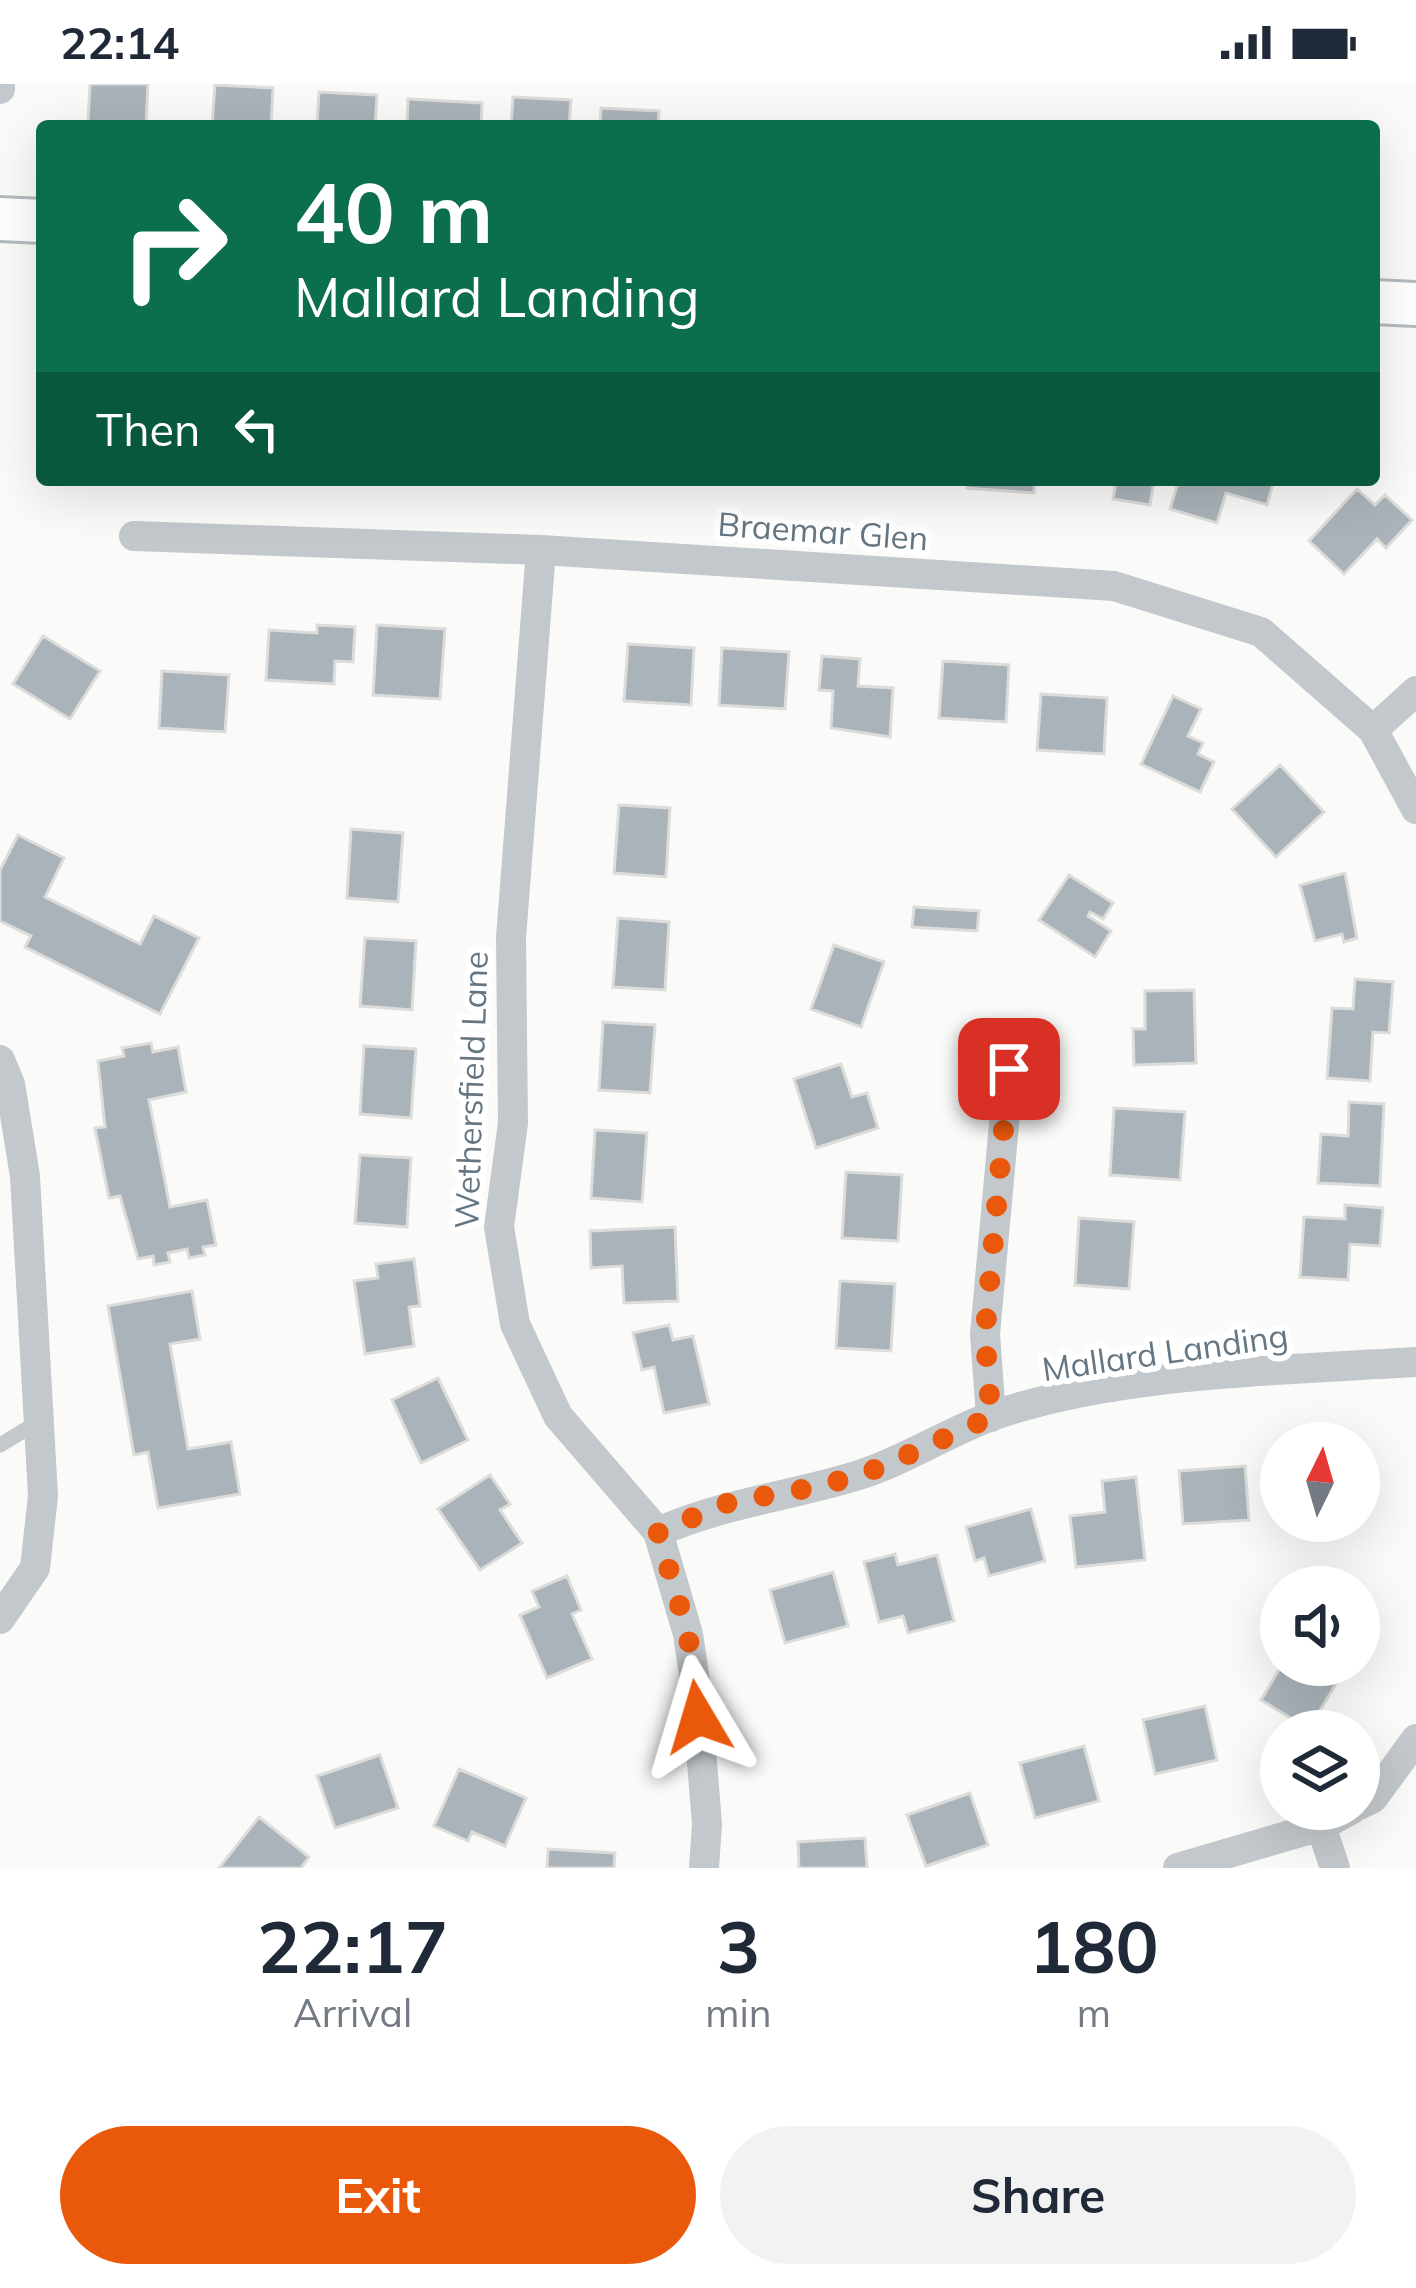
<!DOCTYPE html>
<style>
:root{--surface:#fff;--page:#f2f2f3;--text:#1f2937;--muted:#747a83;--accent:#ea580c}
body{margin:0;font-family:Mulish,sans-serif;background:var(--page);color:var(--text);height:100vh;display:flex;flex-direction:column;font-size:45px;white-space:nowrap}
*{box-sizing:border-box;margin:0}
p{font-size:39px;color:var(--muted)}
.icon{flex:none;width:66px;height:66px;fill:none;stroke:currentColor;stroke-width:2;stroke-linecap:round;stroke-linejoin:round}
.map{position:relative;height:1784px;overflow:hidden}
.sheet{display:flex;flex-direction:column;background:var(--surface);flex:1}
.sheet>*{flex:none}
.top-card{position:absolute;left:36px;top:36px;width:1344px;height:366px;border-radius:12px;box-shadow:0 12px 48px #0002;background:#0b6e4f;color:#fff;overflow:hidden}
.needle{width:78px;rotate:5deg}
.buttons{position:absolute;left:1260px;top:1338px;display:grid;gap:24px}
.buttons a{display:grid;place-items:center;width:120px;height:120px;border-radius:50%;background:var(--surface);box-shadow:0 12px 48px #0002;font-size:60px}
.pin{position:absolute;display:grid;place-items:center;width:102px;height:102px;color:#fff;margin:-51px;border-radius:24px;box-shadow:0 6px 18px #0006}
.me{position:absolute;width:132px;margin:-66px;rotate:353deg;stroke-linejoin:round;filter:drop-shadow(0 0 9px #0008)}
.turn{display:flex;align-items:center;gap:42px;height:252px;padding:0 60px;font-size:54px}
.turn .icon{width:156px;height:156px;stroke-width:2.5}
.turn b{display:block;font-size:84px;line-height:102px}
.then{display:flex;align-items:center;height:114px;padding:0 60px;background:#0003;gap:24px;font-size:45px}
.eta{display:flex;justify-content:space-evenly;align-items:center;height:204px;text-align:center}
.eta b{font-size:72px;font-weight:700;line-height:84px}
.primary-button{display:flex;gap:24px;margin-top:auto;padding:24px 60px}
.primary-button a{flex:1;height:138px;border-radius:72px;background:var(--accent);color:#fff;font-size:48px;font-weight:700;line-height:138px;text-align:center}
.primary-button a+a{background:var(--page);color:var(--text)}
.status{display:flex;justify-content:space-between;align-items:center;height:84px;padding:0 60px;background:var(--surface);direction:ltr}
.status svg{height:33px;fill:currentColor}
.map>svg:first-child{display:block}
.building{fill:#aab3b9;stroke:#dcdcda;stroke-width:3}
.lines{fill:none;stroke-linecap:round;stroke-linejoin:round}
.secondary-casing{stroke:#b3babf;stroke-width:48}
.lane{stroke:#c3c8cc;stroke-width:15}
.street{stroke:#c3c8cc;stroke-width:30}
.secondary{stroke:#fff;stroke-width:42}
.route{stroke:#ea580c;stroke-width:21;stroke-dasharray:0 37.8}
.labels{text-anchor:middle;stroke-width:12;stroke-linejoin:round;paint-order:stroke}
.street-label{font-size:33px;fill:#657683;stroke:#fff}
</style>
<div class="status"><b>22:14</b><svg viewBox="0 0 49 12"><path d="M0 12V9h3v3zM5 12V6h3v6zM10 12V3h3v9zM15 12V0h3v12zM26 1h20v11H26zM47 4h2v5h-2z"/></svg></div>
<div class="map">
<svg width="1416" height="1784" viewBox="0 0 1416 1784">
<rect width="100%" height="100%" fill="#fafaf8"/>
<!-- building -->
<path class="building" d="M90,0H148L146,42L88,38Z
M215,1L273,4L271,42H212Z
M319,8L377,11L375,42H317Z
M513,13L571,16L569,42H511Z
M408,15L482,19L481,42H407Z
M601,24L659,27L658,42H600Z
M968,396H1035L1034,409L967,404Z
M1106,396H1154L1150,421L1113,415L1116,398Z
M1179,396L1194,398L1274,396L1267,421L1226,409L1217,439L1170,425Z
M1357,405L1375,421L1385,411L1412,436L1386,464L1377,455L1344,490L1309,457Z
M317,541L355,543L353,578L335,577L334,600L266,596L269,546L317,549Z
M377,541L445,545L440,615L373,611Z
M43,552L100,587L70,635L13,600Z
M628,560L694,564L691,621L624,617Z
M722,564L789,568L785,625L719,621Z
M822,572L860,575L858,602L893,604L890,653L831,644L833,607L819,606Z
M943,577L1009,581L1006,638L939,634Z
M162,587L229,591L225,648L159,644Z
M1041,610L1107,614L1104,670L1037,666Z
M1173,612L1201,625L1188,652L1203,659L1198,670L1214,678L1200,708L1141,680Z
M1280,681L1324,728L1276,773L1232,725Z
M619,721L670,724L666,793L614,789Z
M351,745L403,749L398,818L347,814Z
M18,751L64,774L45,813L140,860L154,832L199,854L160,930L25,863L31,852L0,837V786Z
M1345,789L1357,854L1344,858L1342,850L1315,857L1300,801Z
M1069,791L1113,819L1103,835L1090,828L1088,832L1111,847L1095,873L1039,836Z
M914,823L979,827L977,847L912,843Z
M618,834L669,838L665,906L613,903Z
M365,854L416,857L412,926L360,922Z
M834,861L884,878L861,943L811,925Z
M1355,895L1393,898L1389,949L1373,948L1370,997L1327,994L1332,924L1353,925Z
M1194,906L1196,979L1134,981L1133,945H1145V907Z
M603,938L655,941L650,1009L599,1006Z
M151,959L153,968L178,963L186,1008L149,1016L170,1123L207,1116L216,1161L203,1163L205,1171L189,1174L187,1165L168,1169L170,1178L154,1181L153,1172L138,1175L120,1112L109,1114L95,1044L105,1043L98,977L124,972L122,964Z
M364,962L416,965L411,1034L360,1030Z
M841,980L852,1013L867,1009L878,1044L816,1064L794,995Z
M1349,1018L1384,1020L1380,1102L1318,1099L1321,1050L1348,1052Z
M1114,1024L1185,1028L1180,1096L1110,1091Z
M595,1046L647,1049L642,1118L591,1114Z
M360,1071L411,1074L407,1143L355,1139Z
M846,1088L902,1091L898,1157L842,1154Z
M1345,1121L1383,1124L1380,1162L1350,1160L1348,1196L1300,1193L1304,1133L1345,1135Z
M1079,1134L1134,1138L1129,1205L1075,1201Z
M675,1143L678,1217L624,1219L622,1182L591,1184L590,1147Z
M414,1175L420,1222L409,1223L414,1262L365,1270L354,1197L378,1194L376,1180Z
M840,1197L895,1200L891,1267L836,1264Z
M192,1207L200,1255L170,1260L188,1365L231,1358L240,1410L158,1424L148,1368L134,1371L108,1222Z
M669,1241L673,1256L693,1252L709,1320L664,1329L654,1283L642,1286L633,1249Z
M438,1294L468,1356L421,1379L392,1316Z
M1245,1382L1249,1436L1183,1440L1179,1387Z
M490,1391L510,1420L500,1426L522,1459L480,1486L438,1425Z
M1136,1393L1145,1476L1076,1483L1070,1432L1105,1428L1102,1397Z
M1031,1425L1045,1477L989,1492L984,1474L975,1477L966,1443Z
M895,1470L898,1481L937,1471L954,1537L908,1549L903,1532L879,1538L864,1478Z
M833,1488L848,1542L785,1559L770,1506Z
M567,1492L581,1526L572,1530L592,1575L547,1594L520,1531L539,1523L532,1507Z
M1282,1581H1332L1343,1588L1309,1645L1261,1616Z
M1205,1622L1217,1676L1155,1690L1143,1636Z
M1084,1662L1099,1717L1035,1734L1020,1679Z
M380,1671L398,1724L335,1744L317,1692Z
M459,1685L526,1714L505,1762L472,1748L468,1757L434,1742Z
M970,1709L988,1761L926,1782L907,1731Z
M259,1733L309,1773L301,1784H219Z
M865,1754L867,1784H799L798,1758Z
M548,1765L615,1769L614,1784H547Z"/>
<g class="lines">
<defs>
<path id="secondary" d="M0,135L42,137
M1374,218L1416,220"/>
</defs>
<!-- secondary casing -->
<use href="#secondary" class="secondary-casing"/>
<!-- lane -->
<path class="lane" d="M0,1361L38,1338"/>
<!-- street -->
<path class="street" d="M0,5V0
M134,452L541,466L1114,502L1261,548L1373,646L1416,725
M541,466L511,854L513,1039L499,1143L515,1240L558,1332L658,1448L688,1550L696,1604L707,1740L704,1784
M1373,646L1416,607
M0,976L10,1000L25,1092L43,1412L35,1484L0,1535
M991,1333L985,1250L1009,985
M658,1448C727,1418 788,1413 859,1391C906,1376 946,1349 992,1332C1116,1288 1285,1286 1416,1278
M1359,1721L1373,1714L1416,1655
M1321,1742L1335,1784
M1178,1784L1321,1742L1352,1725"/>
<!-- secondary -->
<use href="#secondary" class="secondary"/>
</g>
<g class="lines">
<!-- route -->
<path class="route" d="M698,1633L688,1550L658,1448L730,1418L822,1402L879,1384L991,1333L985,1250L1009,985"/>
</g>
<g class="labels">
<!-- street labels -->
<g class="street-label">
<text transform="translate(823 447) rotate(4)" y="12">Braemar Glen</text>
<text transform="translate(471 1006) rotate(-88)" y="12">Wethersfield Lane</text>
<text transform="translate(1165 1268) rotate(-8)" y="12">Mallard Landing</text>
</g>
</g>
</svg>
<div class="buttons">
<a><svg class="needle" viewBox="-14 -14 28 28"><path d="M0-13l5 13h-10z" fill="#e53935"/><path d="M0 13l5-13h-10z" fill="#747a83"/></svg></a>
<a><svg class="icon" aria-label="sound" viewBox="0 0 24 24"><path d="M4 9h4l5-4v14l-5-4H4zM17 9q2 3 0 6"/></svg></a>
<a><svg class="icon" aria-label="layers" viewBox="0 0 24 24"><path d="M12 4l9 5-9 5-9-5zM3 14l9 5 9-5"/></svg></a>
</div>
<div class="pin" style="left:1009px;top:985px;background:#d93025"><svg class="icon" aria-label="arrive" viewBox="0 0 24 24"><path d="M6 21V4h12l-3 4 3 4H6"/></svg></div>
<svg class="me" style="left:698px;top:1633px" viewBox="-20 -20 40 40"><path d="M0-17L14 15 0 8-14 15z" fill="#ea580c" stroke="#fff" stroke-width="4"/></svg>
<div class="top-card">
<div class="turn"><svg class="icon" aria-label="right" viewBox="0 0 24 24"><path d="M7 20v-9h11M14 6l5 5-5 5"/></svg><div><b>40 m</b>Mallard Landing</div></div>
<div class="then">Then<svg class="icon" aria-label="left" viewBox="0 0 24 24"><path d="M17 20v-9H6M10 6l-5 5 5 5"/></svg></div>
</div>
</div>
<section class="sheet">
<div class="eta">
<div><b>22:17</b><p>Arrival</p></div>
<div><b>3</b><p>min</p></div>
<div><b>180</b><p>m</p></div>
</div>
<div class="primary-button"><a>Exit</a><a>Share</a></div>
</section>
